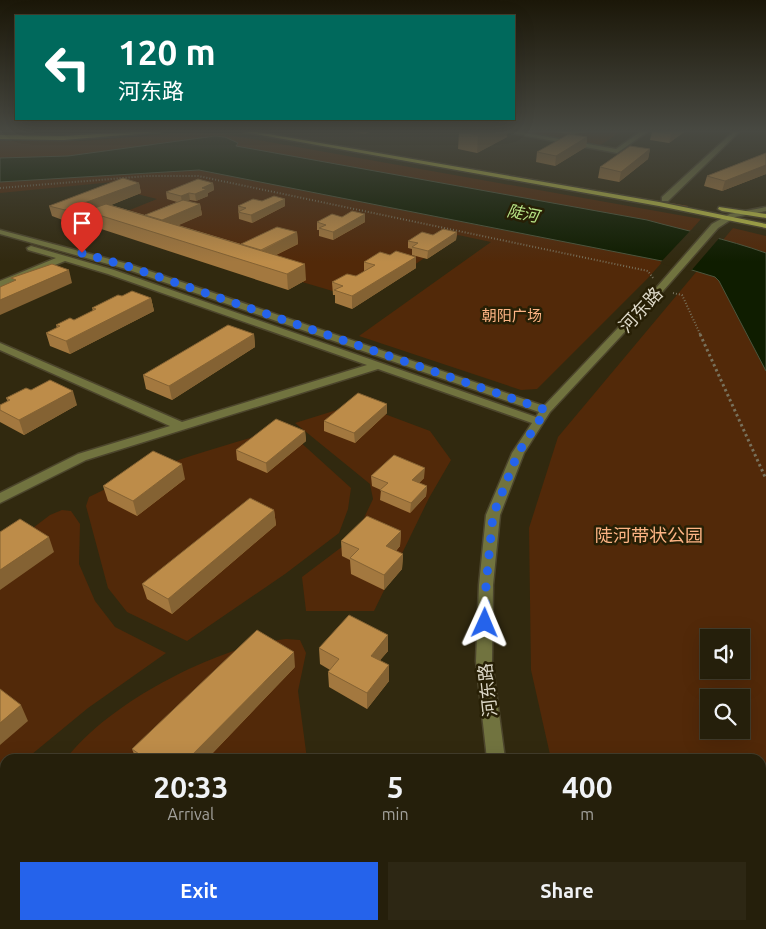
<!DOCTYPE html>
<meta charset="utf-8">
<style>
:root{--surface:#251f0b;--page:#2d2714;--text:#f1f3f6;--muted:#a3a29d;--line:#423d2c;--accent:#2563eb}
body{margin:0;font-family:Ubuntu,"Noto Sans SC",sans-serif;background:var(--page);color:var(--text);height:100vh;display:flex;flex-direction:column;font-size:19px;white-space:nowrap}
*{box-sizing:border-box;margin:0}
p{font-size:16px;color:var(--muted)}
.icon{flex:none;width:28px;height:28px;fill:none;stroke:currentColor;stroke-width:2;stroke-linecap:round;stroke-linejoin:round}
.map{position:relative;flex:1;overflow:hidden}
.details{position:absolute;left:0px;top:754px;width:766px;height:176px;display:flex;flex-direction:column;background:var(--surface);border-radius:15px 15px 0 0;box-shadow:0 5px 20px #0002,0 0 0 1px var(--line)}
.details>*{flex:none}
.hud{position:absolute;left:15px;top:15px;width:500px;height:105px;border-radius:0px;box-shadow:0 5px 20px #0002,0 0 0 1px var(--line);background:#00695c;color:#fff;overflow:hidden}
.fabs{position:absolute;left:700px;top:629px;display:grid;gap:10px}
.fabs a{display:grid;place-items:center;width:50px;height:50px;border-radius:0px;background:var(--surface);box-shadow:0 5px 20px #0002,0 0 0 1px var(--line);font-size:25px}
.pin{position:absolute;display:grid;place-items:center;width:42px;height:42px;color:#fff;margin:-51px -21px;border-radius:50% 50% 50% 0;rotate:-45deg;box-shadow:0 0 5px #0007}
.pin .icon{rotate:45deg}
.me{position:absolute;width:55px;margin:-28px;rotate:1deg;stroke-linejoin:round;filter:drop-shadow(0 0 4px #0008)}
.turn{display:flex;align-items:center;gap:18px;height:105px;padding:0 20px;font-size:22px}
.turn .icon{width:65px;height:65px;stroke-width:2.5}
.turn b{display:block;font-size:35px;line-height:42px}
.eta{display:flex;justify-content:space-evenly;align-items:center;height:85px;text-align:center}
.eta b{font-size:30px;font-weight:600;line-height:35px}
.button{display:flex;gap:10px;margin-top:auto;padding:10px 20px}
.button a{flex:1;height:58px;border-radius:0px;background:var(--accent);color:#fff;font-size:20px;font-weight:600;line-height:58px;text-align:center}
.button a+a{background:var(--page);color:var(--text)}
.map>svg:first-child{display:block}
.green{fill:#522909;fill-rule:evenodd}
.forest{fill:#894b1b}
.water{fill:#0f1d00;stroke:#4c553c}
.pier{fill:#31290f}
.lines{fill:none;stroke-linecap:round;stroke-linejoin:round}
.minor-casing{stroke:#4c452c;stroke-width:3}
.major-casing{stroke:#4c452c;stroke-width:3}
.path-far1{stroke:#78715c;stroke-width:2;stroke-dasharray:1 2;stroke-linecap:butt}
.path{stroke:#78715c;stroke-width:3;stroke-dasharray:2.5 3;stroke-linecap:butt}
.minor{fill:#71733f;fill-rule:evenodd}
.major{fill:#b9bc47;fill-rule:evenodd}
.wall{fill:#a3783f}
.shaded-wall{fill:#846233}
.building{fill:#bd8c49;stroke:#846233}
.route{stroke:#2563eb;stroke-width:9;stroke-dasharray:0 16.2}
.labels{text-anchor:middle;stroke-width:5;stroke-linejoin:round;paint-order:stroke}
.far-park-label{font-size:15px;fill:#fdb484;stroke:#271f05}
.far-water-label{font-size:16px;font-style:italic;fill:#b9e687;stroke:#271f05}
.street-label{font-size:18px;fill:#dcd7c7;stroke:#271f05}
.park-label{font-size:18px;fill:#fdb484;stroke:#271f05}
</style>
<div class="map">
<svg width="766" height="929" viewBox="0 0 766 929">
<rect width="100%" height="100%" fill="#31290f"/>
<!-- green -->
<path class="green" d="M194,132L224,134L701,219L648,278L537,389L521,390L359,336L491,242L458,235L363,300L100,222L157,199L109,187L123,181L0,193V141H83Z
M521,132H620L599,146Z
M733,228L766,236V929H606L605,925H761V759H551L531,670L529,528L558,437ZM709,638H741V670H709ZM709,698H741V730H709Z
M350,401L430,431L451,460L429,498L374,611H306L302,577L355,537L373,499L370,484L295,423L340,409Z
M277,430H287L351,488L348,509L339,533L285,574L187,641L127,612L108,588L86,506L89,497C149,466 213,449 277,430Z
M62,510L71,511L80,524L79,564L95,601L115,627L166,653L88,708L26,759H5V776L0,780V553L50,515Z
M286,639L300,640L306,653L298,691L307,759H66C108,703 217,646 286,639Z"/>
<!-- forest -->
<path class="forest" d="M255,132H264L688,206L687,208Z"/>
<!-- water -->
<path class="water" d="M215,136L225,137L238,143L236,146L647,220C687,231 727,239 766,253V371L719,281L715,277L662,261L199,170L0,182V158L68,156Z"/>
<!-- pier -->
<path class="pier" d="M691,230L721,236L690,272L660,263Z"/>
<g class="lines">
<defs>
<path id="minor" d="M507,132H520L616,149L640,132H647L617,153Z
M733,132H739L668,201H662V197Z
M766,207V211L735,217L718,228L663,291L550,412L524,453L500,515L493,585L492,661L505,759H487L476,661L479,585L486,515L512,453L532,423L378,369L86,460L0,503V493L78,454L170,426L0,350V343L182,422L367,365L108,274L65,261L0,287V281L56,258L28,250L27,248L31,246L114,270L536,417L539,412L126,269L0,234V230L132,265L544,406L657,287L712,224L730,214Z
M539,925H561L562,929H540Z"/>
<path id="major" d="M131,132H161L63,140L0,139V135L63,136Z
M244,132H257L659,202L766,224V228L659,206Z
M719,207L766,214V218L722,211L718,209Z"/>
</defs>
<!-- minor casing -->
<use href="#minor" class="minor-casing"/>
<!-- major casing -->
<use href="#major" class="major-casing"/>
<!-- path-far1 -->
<path class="path-far1" d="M0,188L148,176H198L648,271L653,278
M673,293L682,295L701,336"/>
<!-- path -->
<path class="path" d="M700,334L766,479"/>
<!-- minor -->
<use href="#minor" class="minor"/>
<!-- major -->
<use href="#major" class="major"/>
</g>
<!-- wall -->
<path class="wall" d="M353,132H370L365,134Z
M459,132L507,137L477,153L458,149Z
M554,132H587L571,134Z
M652,132H684L669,143L650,140Z
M587,137L586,147L555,166L536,162L537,152Z
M650,149L648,159L619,182L598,178L600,167Z
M766,153V174L722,191L704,186L707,176Z
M139,183L141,193L111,205L145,215L177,202L167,199L166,192L213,183L214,190L208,193V196L196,201L190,200L187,201L200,204L202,215L178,225L241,244L297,232L298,244L276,255L306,280L288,290L89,225L87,214L68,222L52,216L49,206Z
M285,199V206L252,223L239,219L238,206L262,201Z
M365,214V222L333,240L319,236V230H317V222L342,217Z
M457,232L456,240L427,259L412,255V249L408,248V241L433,235Z
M390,255L416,268L352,309L335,303V295H333L332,282L356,276L364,272V262Z
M122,296L151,298L154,311L70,354L50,346L46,333L57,328L56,325L74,320L93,311L92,308Z
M254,334L255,347L172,400L146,389L143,375Z
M31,390L77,405L24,435L0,422V405L8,402L6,398Z
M387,404V413L355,443L324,431V421Z
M305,431L306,441L267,473L237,460L236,450Z
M371,476L424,478L419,483L427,486L426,496L410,513L380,500L381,490L372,486Z
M185,479L137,516L108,501L103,486Z
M274,510L276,525L172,614L147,599L142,584Z
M401,531L400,546L396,551L403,554L402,569L384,590L351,574L350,560L342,556L341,541Z
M319,648L388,651L380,660L389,681L367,709L329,687L328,672L330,670L320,664Z
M295,667L207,759H136L132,749Z
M5,867V896L0,890V872Z"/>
<!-- shaded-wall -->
<path class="shaded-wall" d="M485,132H508L507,137L477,153L478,135Z
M571,132H587L571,134Z
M674,132H684L669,143L671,134Z
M587,137L586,147L555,166L556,156Z
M650,149L648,159L619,182L621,172Z
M766,165V174L722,191L725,181Z
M139,183L141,193L91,213L86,211L87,214L68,222L65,210Z
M213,183L214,190L208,193V196L196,201L195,194L202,188Z
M189,193L190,200L182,203L181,196Z
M285,199V206L252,223L251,215Z
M200,204L202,215L159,234L157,222Z
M365,214V222L333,240V232Z
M297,232L298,244L258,264L257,253Z
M457,232L456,240L427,259L428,251Z
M416,257V268L352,309V296Z
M305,264L306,280L288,290L287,274Z
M69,270L72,283L0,315V300Z
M151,298L154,311L70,354L66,341Z
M254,334L255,347L172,400L169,386Z
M73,391L77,405L24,435L19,420Z
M387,404V413L355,443L354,433Z
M305,431L306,441L267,473L266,463Z
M182,464L185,479L137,516L133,501Z
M425,468L424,478L412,490V480Z
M427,486L426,496L410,513L411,503Z
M274,510L276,525L172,614L168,599Z
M401,531L400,546L386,562V546Z
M49,537L54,552L0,590V570Z
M403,554L402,569L384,590V575Z
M388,635V651L371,671V656Z
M294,652L295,667L207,759H188Z
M389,665V681L367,709V693Z
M21,705L28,721L0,745V723Z
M252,925H266L263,929H248Z"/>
<!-- building -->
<path class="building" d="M460,132H485L478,135Z
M658,132H674L671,134Z
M569,134L587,137L556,156L537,152Z
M630,146L650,149L621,172L600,167Z
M766,153V165L725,181L707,176Z
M123,178L139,183L65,210L49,206Z
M198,179L213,183L202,188L207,189L195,194L189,193L181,196L166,192Z
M274,196L285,199L251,215L238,212L246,208L238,206L253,199L262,201Z
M183,200L200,204L162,220L145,215Z
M106,204L305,264L287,274L86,211Z
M352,211L365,214L333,232L319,228L326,225L317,222L332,214L342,217Z
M277,227L297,232L261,250L241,244Z
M443,229L457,232L428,251L412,247L418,243L408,241L422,232L433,235Z
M396,251L416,257L352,296L334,290L343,286L332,282L347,274L356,276L375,265L364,262L380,252L390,255Z
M52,264L69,270L0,300V287L16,280L11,278Z
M132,291L151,298L66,341L46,333L60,326L56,325L70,318L74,320L96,309L92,308L118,295L122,296Z
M228,325L254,334L169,386L143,375Z
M50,380L73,391L19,420L0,410V405L10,400L6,398L26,388L31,390Z
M358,393L387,404L354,433L324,421Z
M276,419L305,431L266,463L236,450Z
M153,451L182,464L133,501L103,486Z
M394,455L425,468L412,480L427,486L411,503L380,490L388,483L371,476Z
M250,498L274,510L168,599L142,584Z
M367,516L401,531L386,546L403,554L384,575L350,558L359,549L341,541Z
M20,519L49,537L0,570V532Z
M349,615L388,635L371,656L389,665L367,693L328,672L339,659L319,648Z
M257,630L294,652L188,759H146L132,749Z
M0,689L21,705L0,723Z
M5,867V890L0,885V872Z
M174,925H252L248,929H171Z"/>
<!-- sky -->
<linearGradient id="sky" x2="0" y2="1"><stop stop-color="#1b1708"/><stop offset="0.5" stop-color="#484942"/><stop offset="1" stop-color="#484942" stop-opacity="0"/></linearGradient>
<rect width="766" height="262" fill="url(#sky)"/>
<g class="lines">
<!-- route -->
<path class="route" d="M82,253L130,267L546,410L518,453L493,515L486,585L485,623"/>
</g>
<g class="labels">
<!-- far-park labels -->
<g class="far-park-label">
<text x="512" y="321">朝阳广场</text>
</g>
<!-- far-water labels -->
<g class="far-water-label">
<text transform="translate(523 213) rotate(11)" y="6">陡河</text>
</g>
<!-- street labels -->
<g class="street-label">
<text transform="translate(641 310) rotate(-47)" y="6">河东路</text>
<text transform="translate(488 690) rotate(-96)" y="6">河东路</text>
</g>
<!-- park labels -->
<g class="park-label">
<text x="649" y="542">陡河带状公园</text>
</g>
</g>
</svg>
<div class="fabs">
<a><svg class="icon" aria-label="sound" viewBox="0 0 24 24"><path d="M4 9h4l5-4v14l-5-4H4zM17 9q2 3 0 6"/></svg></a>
<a><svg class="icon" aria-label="search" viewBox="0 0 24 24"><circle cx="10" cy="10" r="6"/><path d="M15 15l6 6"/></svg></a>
</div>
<div class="pin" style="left:82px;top:253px;background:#d93025"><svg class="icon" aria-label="arrive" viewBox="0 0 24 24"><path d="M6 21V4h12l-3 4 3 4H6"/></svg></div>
<svg class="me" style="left:485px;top:623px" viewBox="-20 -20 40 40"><path d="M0-17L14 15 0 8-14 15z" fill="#2563eb" stroke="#fff" stroke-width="4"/></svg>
<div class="hud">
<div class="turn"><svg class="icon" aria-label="left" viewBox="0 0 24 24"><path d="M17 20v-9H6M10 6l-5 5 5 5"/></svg><div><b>120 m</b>河东路</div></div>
</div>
<section class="details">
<div class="eta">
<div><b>20:33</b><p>Arrival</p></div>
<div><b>5</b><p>min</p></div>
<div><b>400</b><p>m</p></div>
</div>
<div class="button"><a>Exit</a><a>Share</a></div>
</section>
</div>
